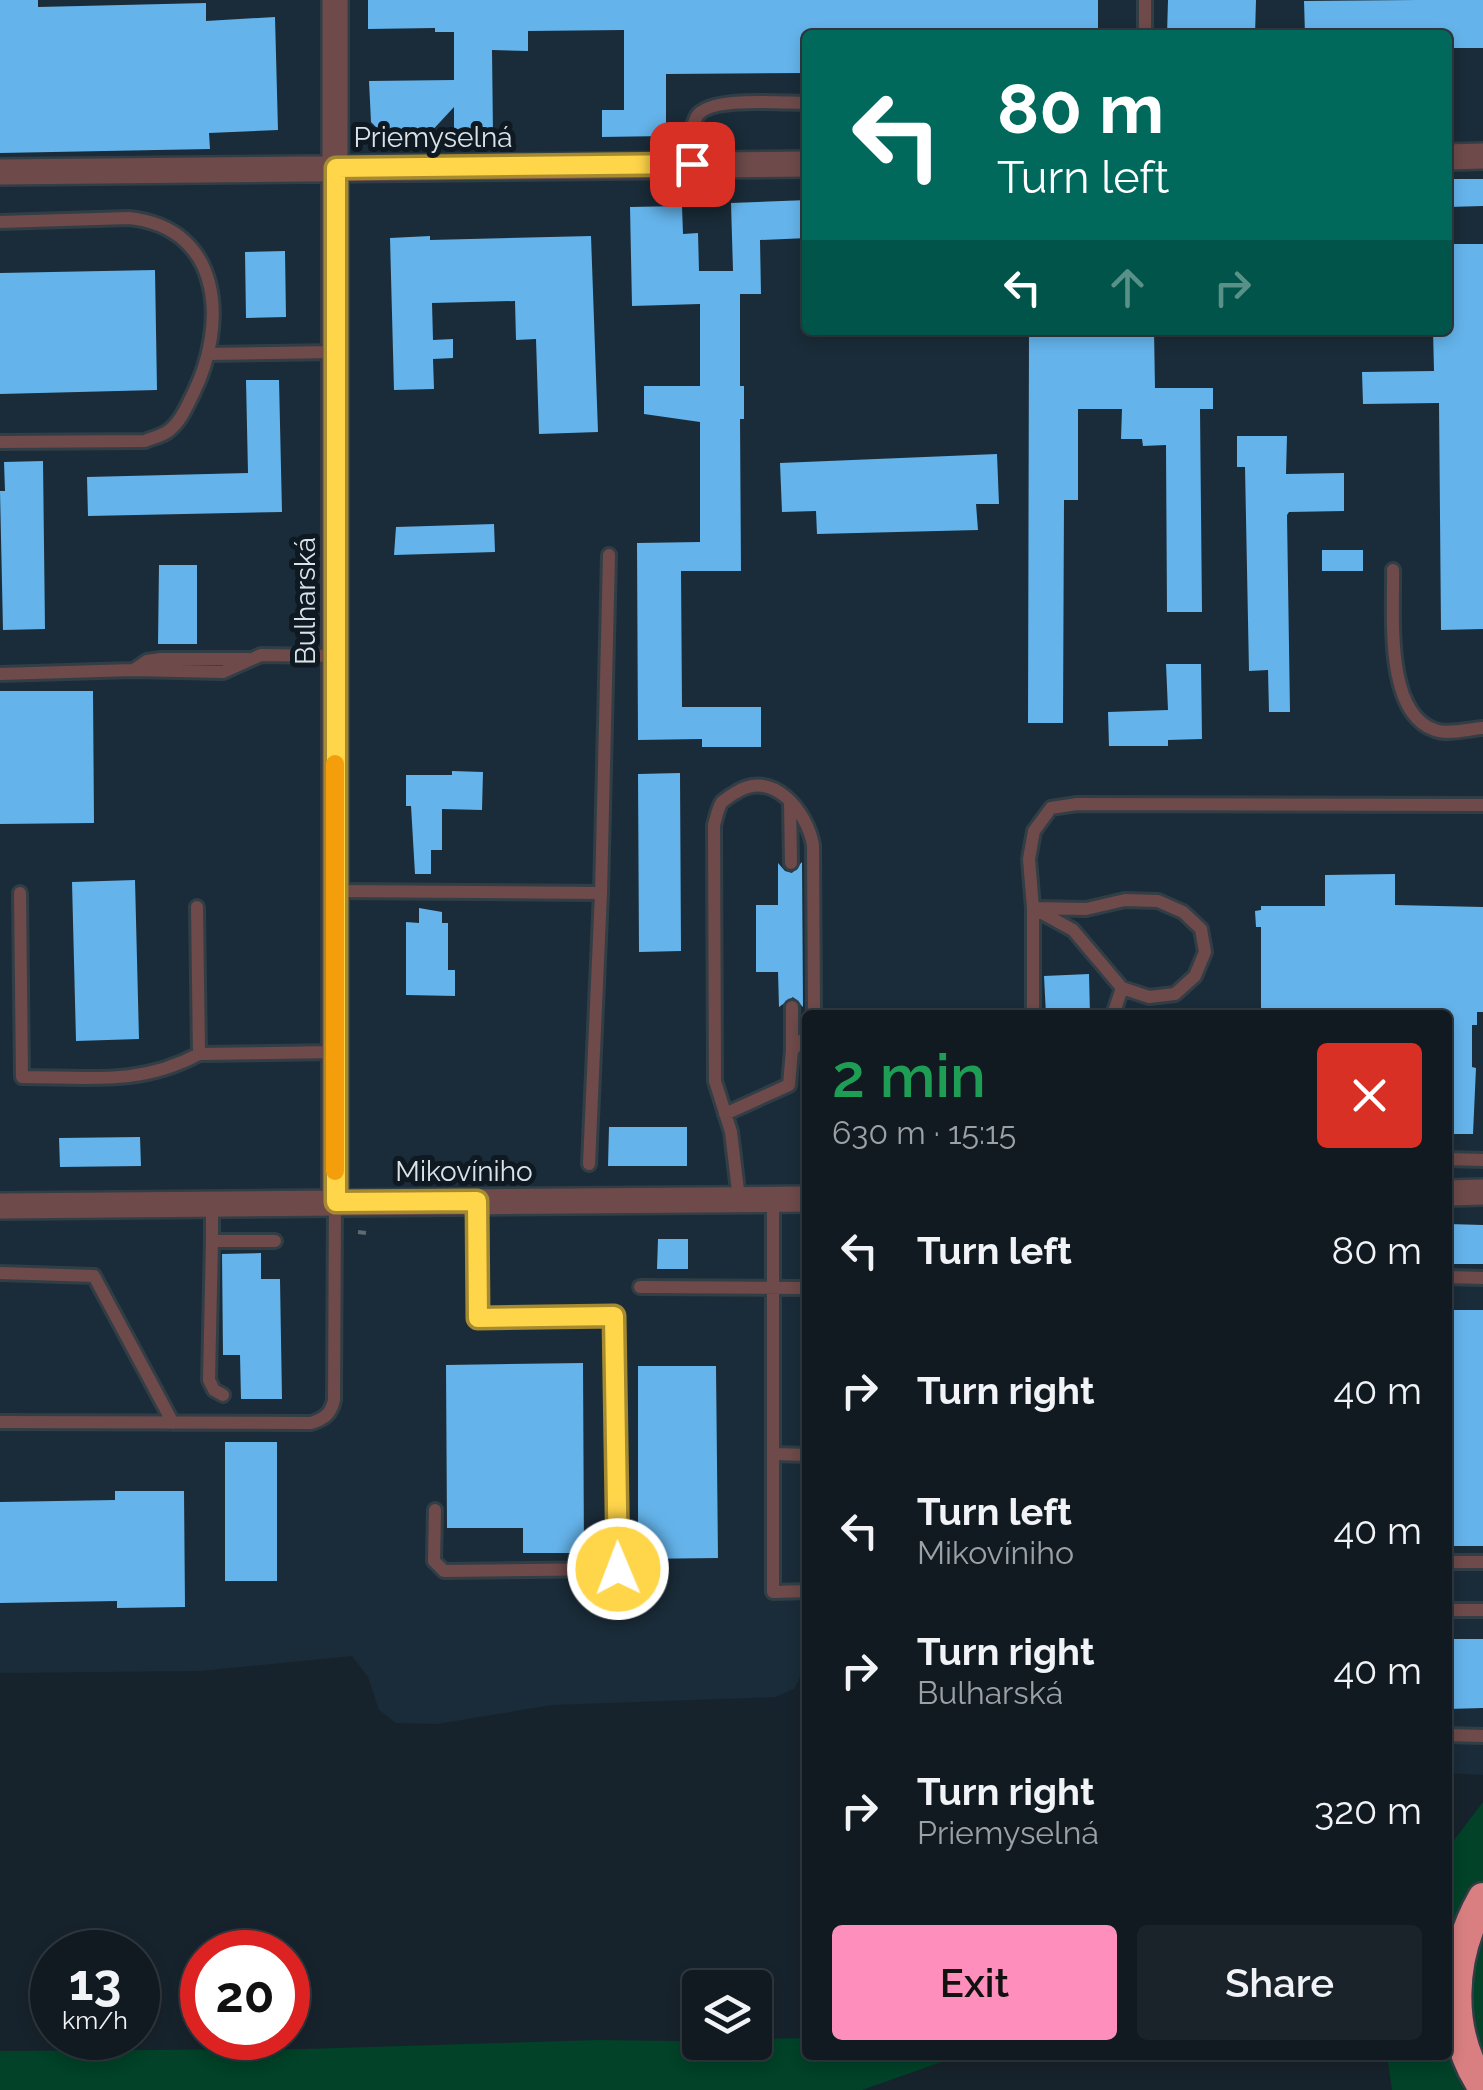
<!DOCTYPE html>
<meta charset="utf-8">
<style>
:root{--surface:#111a21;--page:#1a232a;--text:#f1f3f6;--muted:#9ca1a5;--line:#30383f;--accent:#fe8ebb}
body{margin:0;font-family:Raleway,sans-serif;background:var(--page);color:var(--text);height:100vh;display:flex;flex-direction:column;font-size:38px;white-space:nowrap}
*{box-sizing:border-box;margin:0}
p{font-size:32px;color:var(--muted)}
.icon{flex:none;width:55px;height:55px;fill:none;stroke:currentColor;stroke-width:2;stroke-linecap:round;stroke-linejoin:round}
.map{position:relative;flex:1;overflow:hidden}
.sheet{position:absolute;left:802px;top:1010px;width:650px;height:1050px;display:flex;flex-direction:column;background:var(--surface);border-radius:10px;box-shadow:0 5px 15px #0003,0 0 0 2px var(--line)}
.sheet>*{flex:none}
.hud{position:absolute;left:802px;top:30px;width:650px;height:305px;border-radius:10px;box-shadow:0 5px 15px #0003,0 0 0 2px var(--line);background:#00695c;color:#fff;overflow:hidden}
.tools{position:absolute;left:682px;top:1970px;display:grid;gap:20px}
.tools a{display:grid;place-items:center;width:90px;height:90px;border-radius:10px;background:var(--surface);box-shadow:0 5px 15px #0003,0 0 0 2px var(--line);font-size:50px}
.speed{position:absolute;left:30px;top:1930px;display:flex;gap:20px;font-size:50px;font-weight:700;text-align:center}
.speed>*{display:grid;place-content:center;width:130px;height:130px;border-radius:50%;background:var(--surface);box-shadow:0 5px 15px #0003,0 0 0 2px var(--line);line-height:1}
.speed small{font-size:25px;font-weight:400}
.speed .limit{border:15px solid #d22;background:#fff;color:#111}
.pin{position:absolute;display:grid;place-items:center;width:85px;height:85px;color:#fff;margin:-42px;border-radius:20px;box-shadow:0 5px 15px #0006}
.me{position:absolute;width:110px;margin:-55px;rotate:359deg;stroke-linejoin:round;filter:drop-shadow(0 0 8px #0008)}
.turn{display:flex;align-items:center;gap:35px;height:210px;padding:0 30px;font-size:45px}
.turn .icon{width:130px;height:130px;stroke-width:2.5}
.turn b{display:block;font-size:70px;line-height:85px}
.lanes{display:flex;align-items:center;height:95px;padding:0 30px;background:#0003;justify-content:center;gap:50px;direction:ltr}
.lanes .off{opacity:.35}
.round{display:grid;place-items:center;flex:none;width:105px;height:105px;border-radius:10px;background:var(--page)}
.overview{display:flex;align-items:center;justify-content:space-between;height:170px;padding:0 30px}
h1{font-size:60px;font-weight:600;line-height:75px;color:#1e9e55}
.cta{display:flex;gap:20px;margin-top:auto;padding:20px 30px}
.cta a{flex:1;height:115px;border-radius:10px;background:var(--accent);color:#111;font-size:40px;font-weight:600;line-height:115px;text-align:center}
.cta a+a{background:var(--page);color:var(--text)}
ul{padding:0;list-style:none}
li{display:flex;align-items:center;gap:30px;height:140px;padding:0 30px}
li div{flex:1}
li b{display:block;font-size:38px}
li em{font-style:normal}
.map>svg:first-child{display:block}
.built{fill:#1a2c39;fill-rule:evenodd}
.green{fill:#014228}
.building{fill:#64b3ea}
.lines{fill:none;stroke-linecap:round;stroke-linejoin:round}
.lane-casing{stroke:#323e46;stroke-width:18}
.street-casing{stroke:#323e46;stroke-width:30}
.highway-casing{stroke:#323e46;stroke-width:35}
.path{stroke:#5e6970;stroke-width:4;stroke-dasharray:8 8;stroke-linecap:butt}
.lane{stroke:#6e4a4a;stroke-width:12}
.street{stroke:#6e4a4a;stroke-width:25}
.highway{stroke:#d97f81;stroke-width:30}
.route-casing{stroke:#a68a30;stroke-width:25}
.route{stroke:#ffd54a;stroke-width:18}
.slow{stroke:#f59e0b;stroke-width:18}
.labels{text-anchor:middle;stroke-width:10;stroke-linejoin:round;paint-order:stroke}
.street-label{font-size:28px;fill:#dae2e8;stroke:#0e1922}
</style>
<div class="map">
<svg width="1483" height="2090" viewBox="0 0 1483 2090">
<rect width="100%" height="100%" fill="#17232c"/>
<!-- built -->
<path class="built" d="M0,0H1483V1775L1448,1773V1015H808V1662L794,1689L775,1697L552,1705L437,1724L396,1723L379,1710L368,1677L352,1656L200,1671L0,1673ZM808,35H1448V330H808Z"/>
<!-- green -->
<path class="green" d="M1483,1802V2090H1392L1387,2055H1448V1848Z
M807,2038L808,2055H944L947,2060L862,2090H0V2051L306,2049L598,2040L755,2042V2039Z"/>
<!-- building -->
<path class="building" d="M0,0H38V7L206,3V21L275,17L278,130L209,133L210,149L0,153Z
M368,0H1098V35H808V73L666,74V136L602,137V110H624V30L528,31V51L492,50L493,135H454V107L428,135L383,134L371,122L369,81L454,80V32H435V28L368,29Z
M1168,0H1256L1255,35H1167Z
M1417,0H1483V48H1448V35H1305L1304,1Z
M1448,179H1483V206L1448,207Z
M808,200V238L760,240L761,294H740V386H744V419H740L741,571H681L682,707H761V747H702V739L638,740L637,543L700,542V422L644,414V386H700V304L632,306L630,207L682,206L683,234L698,233L699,271H733L731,203Z
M430,236V240L591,236L598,432L539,434L536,339L516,340L515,301L432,303L433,340L453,339V358L433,359L434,389L394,390L390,238Z
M1448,244H1483V629L1441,630L1439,403L1363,404L1362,372L1434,371L1433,330H1448Z
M285,251L286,317L246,318L245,252Z
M155,270L157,390L0,394V273Z
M1029,330H1154L1155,388H1213V409H1200L1202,612H1167L1166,445L1143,446L1142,439H1121L1122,409H1078V500H1064L1063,723H1028Z
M246,380H279L282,512L88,516L87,477L248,473Z
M1237,436H1287L1286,474L1344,473V511L1289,512L1287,515L1290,712H1269L1268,670L1249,671L1245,467H1237Z
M997,454L999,504H976L978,530L817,534L816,511L782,512L780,463Z
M43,461L45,629L3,630L0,491H5L4,462Z
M494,524L495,552L394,555L396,527Z
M1322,550H1363V571H1322Z
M159,565H197V644H158Z
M1166,664H1201L1202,739L1168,740V746H1109L1108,712L1168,710Z
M0,691H93L94,823L0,824Z
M452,771L483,772L482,810L442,809V850H431V874H415L411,806H406V775H452Z
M680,773L681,951L639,952L638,774Z
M802,862L803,1007L793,997L779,1007L778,972H756V905H778V863L785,871L792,873Z
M1395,874V905L1483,907V1012H1477V1025H1472V1067L1476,1068L1473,1134H1448V1015H1261V927H1256L1255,911L1261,910V906H1325V875Z
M135,880L139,1039L76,1041L72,882Z
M419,908L442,912V923H448V970H455V996L406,995V922L419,923Z
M1089,974L1090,1015H1046L1044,976Z
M609,1127H687V1166H608Z
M140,1137L141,1166L60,1167L59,1138Z
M1448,1224L1483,1225V1264H1448Z
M658,1239H688V1269H657Z
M261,1253V1279H280L282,1399H241L240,1355H223L222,1254Z
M1448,1310H1483V1546H1448Z
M583,1363L584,1553H523V1528H447L446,1365Z
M638,1366H716L718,1558L638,1559Z
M225,1442H277V1581H225Z
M115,1491H184L185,1607L117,1608V1601L0,1603V1502L115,1500Z
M1448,1639H1483V1708L1448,1709Z"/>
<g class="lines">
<defs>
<path id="lane" d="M1145,35V0
M692,165C692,149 689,130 697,116C710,96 783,103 808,103
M0,222L129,218C224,228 227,326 193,394C186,408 180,423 167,432C161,436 152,438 145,441L0,442
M209,354L335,352
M1393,570C1394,613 1384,713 1435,730C1448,735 1469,729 1483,728
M134,670L147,661L161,659H248
M0,674L133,670L223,672L261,655L335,656
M790,802L791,863
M335,891L601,893
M20,893L22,1077C87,1077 140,1086 199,1054
M1125,900L1158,901L1183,912L1201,929L1205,952L1195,976L1175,994L1149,997L1122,988L1073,930L1033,908L1086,909Z
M197,907L199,1054L335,1052
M792,1007V1050
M1033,1015V908L1029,859L1034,831L1051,808L1077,804L1483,805
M1113,1015L1122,988
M725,1114L789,1085L792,1050L808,1035
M1448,1159L1483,1160
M589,1164L601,893L609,555
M739,1199L731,1132L715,1081L714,825C716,819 718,807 722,802C723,801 734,793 735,793C772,768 807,811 813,845L814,1015
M773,1199V1592L808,1591
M212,1204V1241H275
M212,1241L209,1380L214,1390L223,1395
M0,1273L94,1276L173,1423
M1448,1277L1483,1278
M640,1287L808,1288
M0,1422L311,1423C324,1419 331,1414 334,1400L335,1203
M774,1454L808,1455
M435,1510L434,1561L444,1571L618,1569L614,1317L478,1318L477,1201
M1448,1562H1483
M1448,1610H1483
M1448,1735L1483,1736"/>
<path id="street" d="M335,0V1203
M1448,157L1483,156
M0,172L808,164
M1448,1193L1483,1192
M0,1206L808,1199"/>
<path id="highway" d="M1483,1898C1450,1956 1445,2030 1483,2087"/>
</defs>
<!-- lane casing -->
<use href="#lane" class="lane-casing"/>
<!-- street casing -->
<use href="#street" class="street-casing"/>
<!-- highway casing -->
<use href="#highway" class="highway-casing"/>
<!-- path -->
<path class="path" d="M358,1232L366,1233"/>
<!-- lane -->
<use href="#lane" class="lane"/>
<!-- street -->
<use href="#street" class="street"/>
<!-- highway -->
<use href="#highway" class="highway"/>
</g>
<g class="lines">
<defs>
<path id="route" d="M618,1569L614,1316L478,1318L477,1201L336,1202V168L692,164"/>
</defs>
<!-- route casing -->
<use href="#route" class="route-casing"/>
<!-- route -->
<use href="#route" class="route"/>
<!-- slow -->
<path class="slow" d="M335,1171V764"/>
</g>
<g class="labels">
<!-- street labels -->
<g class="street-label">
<text x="433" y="147">Priemyselná</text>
<text transform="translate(305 601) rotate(-90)" y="10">Bulharská</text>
<text x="464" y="1181">Mikovíniho</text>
</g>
</g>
</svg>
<div class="tools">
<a><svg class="icon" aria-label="layers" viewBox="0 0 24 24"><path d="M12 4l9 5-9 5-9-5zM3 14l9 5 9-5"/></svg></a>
</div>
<div class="speed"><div>13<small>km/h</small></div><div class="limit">20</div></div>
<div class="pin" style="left:692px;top:164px;background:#d93025"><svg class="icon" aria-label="arrive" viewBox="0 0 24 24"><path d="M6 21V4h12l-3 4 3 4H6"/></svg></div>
<svg class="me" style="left:618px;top:1569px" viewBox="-20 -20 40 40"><circle r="17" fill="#ffd54a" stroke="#fff" stroke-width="3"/><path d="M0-11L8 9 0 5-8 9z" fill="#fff"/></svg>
<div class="hud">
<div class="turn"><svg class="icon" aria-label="left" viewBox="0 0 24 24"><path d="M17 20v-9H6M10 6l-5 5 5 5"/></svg><div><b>80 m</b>Turn left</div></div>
<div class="lanes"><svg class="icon" aria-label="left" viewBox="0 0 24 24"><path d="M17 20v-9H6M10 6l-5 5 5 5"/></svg><svg class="icon off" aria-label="ahead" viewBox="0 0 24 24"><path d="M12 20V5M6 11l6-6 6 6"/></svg><svg class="icon off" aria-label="right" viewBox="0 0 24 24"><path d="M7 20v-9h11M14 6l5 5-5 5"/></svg></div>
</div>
<section class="sheet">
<div class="overview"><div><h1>2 min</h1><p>630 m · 15:15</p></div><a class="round" style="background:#d93025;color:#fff"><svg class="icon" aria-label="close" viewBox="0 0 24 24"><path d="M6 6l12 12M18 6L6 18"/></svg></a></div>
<ul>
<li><svg class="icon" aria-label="left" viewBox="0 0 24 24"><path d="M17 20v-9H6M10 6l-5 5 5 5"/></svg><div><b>Turn left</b></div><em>80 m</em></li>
<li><svg class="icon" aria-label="right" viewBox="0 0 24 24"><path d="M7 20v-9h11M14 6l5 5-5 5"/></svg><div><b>Turn right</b></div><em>40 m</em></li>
<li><svg class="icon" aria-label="left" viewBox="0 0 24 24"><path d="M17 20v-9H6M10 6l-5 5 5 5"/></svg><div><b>Turn left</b><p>Mikovíniho</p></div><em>40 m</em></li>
<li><svg class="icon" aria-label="right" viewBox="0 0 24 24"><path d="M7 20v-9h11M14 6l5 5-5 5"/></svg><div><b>Turn right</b><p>Bulharská</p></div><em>40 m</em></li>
<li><svg class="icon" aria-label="right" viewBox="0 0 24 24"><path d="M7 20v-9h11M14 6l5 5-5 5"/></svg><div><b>Turn right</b><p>Priemyselná</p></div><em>320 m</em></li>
</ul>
<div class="cta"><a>Exit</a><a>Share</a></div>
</section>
</div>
